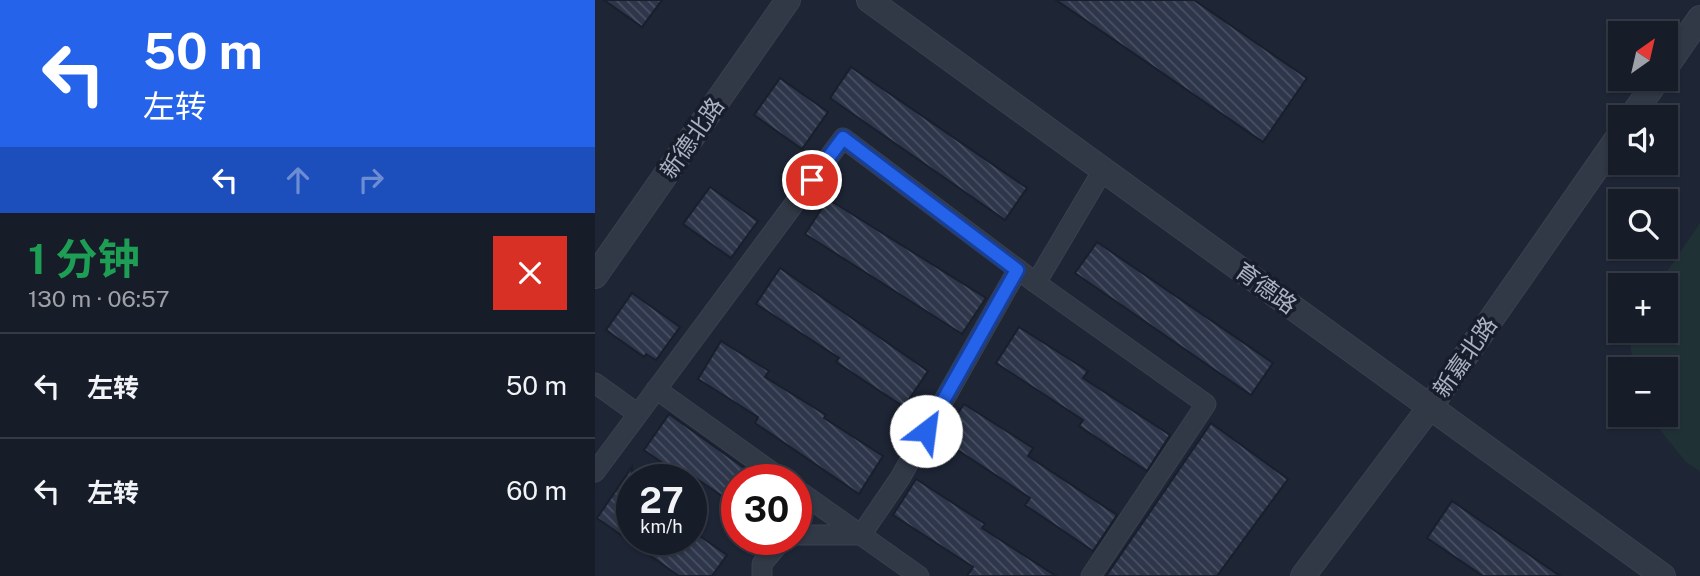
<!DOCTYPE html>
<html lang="zh">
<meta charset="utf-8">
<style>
:root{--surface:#161c28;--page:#1f2530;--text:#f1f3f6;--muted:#9ea1a8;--line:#353a45}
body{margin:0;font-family:"Public Sans","Noto Sans SC",sans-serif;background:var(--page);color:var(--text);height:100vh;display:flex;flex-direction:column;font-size:26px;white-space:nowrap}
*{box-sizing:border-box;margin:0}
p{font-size:23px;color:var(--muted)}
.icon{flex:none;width:38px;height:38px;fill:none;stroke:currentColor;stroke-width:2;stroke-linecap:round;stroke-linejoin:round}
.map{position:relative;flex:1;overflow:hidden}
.drawer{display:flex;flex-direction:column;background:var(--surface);width:595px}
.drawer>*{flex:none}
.hud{background:#2563eb;color:#fff;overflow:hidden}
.needle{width:46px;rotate:34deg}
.controls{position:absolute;left:1013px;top:21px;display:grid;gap:14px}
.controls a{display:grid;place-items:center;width:70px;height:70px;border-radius:0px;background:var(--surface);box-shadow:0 2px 5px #0004,0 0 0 2px var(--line);font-size:35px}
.speed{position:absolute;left:21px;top:464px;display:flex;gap:14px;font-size:35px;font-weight:700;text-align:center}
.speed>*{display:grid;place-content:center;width:91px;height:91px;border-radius:50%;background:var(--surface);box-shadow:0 2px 5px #0004,0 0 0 2px var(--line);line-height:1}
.speed small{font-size:18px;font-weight:400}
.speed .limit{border:10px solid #d22;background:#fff;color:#111}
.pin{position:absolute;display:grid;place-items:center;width:60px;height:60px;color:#fff;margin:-30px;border:4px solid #fff;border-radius:50%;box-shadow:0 2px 7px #0007}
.me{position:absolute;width:77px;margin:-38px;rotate:30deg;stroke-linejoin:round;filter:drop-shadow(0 0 5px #0008)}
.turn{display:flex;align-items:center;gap:24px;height:147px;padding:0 28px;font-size:32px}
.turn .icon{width:91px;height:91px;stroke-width:2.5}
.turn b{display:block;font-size:49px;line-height:60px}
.lanes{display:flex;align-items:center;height:66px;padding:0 28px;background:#0003;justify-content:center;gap:35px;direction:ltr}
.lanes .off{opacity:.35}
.round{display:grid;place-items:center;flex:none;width:74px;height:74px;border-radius:0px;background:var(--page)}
.headline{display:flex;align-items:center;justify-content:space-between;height:119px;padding:0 28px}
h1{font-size:42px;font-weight:700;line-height:52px;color:#1e9e55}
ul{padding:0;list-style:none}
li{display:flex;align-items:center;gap:21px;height:105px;padding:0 28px;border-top:2px solid var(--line)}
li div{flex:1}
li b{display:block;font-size:26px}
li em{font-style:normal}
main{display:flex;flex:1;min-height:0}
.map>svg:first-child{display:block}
.grass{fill:#203136}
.building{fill:url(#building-back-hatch);stroke:#191f2c;stroke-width:2}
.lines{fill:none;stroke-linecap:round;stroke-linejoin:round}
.minor-casing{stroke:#3b414f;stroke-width:21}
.tertiary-casing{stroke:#3b414f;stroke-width:26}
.minor{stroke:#313846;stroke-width:19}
.tertiary{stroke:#313846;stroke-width:24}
.route-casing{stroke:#184099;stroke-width:18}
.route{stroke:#2563eb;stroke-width:12}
.labels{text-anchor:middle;stroke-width:7;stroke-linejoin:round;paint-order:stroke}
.street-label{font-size:23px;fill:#abb2c4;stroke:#171d2a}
</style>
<main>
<section class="drawer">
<div class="hud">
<div class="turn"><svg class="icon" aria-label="left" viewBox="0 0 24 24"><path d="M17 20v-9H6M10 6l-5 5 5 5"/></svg><div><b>50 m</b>左转</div></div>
<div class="lanes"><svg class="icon" aria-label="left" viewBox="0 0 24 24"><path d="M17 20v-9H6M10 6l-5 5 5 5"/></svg><svg class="icon off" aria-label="ahead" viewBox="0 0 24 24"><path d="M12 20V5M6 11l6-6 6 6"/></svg><svg class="icon off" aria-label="right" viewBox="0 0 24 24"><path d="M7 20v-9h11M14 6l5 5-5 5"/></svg></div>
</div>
<div class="headline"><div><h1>1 分钟</h1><p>130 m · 06:57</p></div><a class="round" style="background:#d93025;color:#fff"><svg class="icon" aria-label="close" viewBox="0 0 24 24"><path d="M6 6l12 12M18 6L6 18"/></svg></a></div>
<ul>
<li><svg class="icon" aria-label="left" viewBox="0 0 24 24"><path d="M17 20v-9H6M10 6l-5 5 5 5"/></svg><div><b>左转</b></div><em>50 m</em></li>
<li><svg class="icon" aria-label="left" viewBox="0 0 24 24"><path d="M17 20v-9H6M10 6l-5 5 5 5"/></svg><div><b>左转</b></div><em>60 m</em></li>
</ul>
</section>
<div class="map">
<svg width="1105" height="576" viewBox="0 0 1105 576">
<defs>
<pattern id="building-back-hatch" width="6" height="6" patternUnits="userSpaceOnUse" patternTransform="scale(1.75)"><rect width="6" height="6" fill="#2d364a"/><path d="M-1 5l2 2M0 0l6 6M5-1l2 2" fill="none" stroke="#495162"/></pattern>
</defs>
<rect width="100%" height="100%" fill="#1e2535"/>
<!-- grass -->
<path class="grass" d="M1105,223V471L1091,462L1053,415H1071V369H1039L1033,331H1071V285H1063Z"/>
<!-- building -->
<path class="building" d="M9,0H67L47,27Z
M461,0H599L712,78L668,142Z
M256,67L432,188L410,220L235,98Z
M185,78L233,112L207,149L159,115Z
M115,187L163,221L136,258L88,224Z
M233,199L391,298L367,334L210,234Z
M502,242L678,363L656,395L480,273Z
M185,268L333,371L309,407L241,362L244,358L161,304Z
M37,293L85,327L61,360L51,354L49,357L11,330Z
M424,327L493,371L488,378L575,435L552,471L484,426L488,420L401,363Z
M126,341L174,371L170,377L231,415L229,418L288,456L264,494L160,423L163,417L103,379Z
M369,404L438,448L433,456L522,515L498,551L430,505L435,498L346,439Z
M74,414L166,480H142V506L99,477L96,480H92L49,450Z
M616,423L693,479L622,576H511Z
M37,467V539H96V530L132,555L117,576H84L2,518Z
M321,479L390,524L387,528L461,576H372L378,567L298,515Z
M857,501L965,576H888L832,538Z"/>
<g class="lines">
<defs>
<path id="minor" d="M441,283L611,404L496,576
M0,383L43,414
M61,389L188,480
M0,472L248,138L441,283L508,170
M201,489L324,576
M201,535H266L305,478L423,269
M167,576V564L188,539"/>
<path id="tertiary" d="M274,0L1068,576
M1071,67L1105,18
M1036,117L1063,79
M0,276L193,0
M708,576L835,407L1026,133"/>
</defs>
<!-- minor casing -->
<use href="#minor" class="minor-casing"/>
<!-- tertiary casing -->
<use href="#tertiary" class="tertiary-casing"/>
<!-- minor -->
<use href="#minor" class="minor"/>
<!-- tertiary -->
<use href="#tertiary" class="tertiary"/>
</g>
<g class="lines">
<defs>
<path id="route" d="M217,180L248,138L422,270L331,431"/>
</defs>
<!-- route casing -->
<use href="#route" class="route-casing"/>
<!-- route -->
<use href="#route" class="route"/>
</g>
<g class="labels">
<!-- street labels -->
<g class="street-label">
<text transform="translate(97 138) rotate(-55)" y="8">新德北路</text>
<text transform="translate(671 288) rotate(36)" y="8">育德路</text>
<text transform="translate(870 357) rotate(-55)" y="8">新嘉北路</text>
</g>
</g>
</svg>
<div class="controls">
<a><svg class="needle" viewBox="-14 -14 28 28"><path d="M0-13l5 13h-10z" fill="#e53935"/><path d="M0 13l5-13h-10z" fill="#9ea1a8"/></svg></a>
<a><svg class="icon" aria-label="sound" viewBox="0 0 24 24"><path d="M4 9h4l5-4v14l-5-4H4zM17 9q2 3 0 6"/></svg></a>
<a><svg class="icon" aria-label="search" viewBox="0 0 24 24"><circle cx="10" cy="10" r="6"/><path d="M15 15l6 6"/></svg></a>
<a>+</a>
<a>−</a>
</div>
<div class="speed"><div>27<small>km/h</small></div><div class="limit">30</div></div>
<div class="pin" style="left:217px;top:180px;background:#d93025"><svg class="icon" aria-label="arrive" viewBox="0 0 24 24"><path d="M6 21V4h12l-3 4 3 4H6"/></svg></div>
<svg class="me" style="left:331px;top:431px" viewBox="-20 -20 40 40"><circle r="19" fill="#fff"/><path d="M0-13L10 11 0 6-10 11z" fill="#2563eb"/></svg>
</div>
</main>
